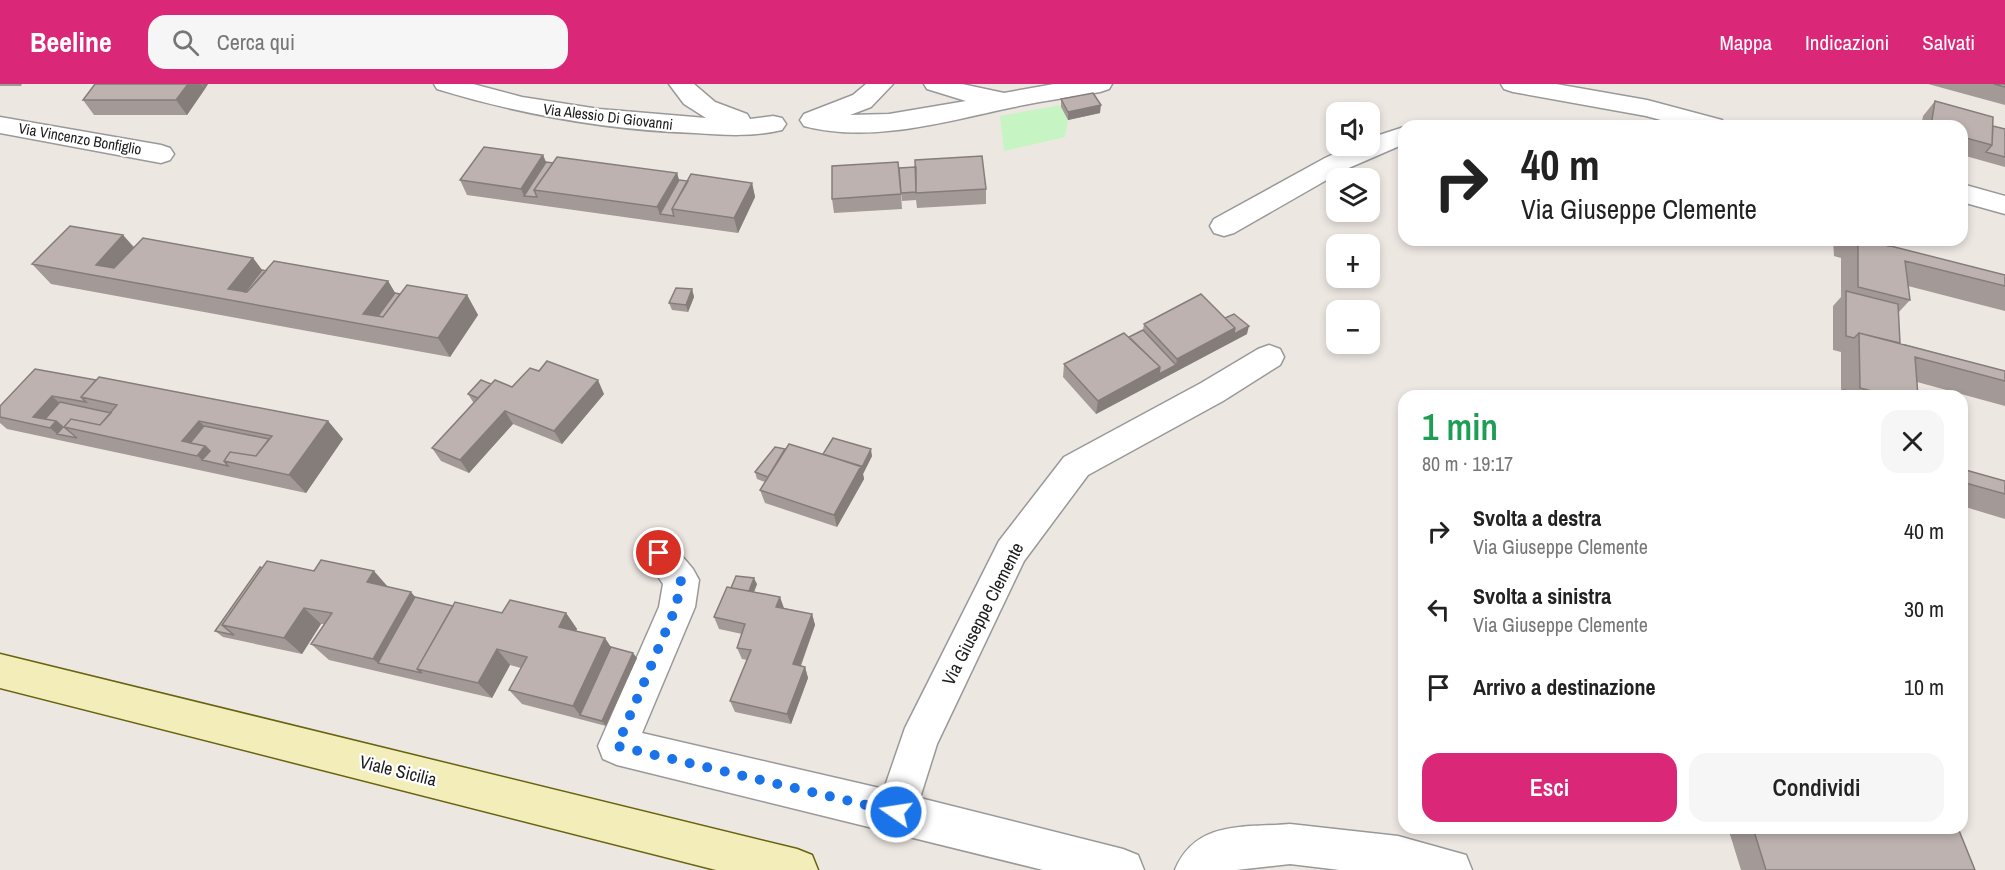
<!DOCTYPE html>
<html lang="it">
<meta charset="utf-8">
<style>
:root{--surface:#fff;--page:#f6f6f6;--text:#222;--muted:#767676;--accent:#db2777}
body{margin:0;font-family:"Archivo Narrow",sans-serif;background:var(--page);color:var(--text);height:100vh;display:flex;flex-direction:column;font-size:22px;white-space:nowrap}
*{box-sizing:border-box;margin:0}
p{font-size:20px;color:var(--muted)}
.icon{flex:none;width:33px;height:33px;fill:none;stroke:currentColor;stroke-width:2;stroke-linecap:round;stroke-linejoin:round}
.map{position:relative;flex:1;overflow:hidden}
.sheet{position:absolute;left:1398px;top:306px;width:570px;height:444px;display:flex;flex-direction:column;background:var(--surface);border-radius:18px;box-shadow:0 3px 9px #0003}
.sheet>*{flex:none}
.hud{position:absolute;left:1398px;top:36px;width:570px;height:126px;border-radius:18px;box-shadow:0 3px 9px #0003;background:#fff;color:var(--text);overflow:hidden}
.buttons{position:absolute;left:1326px;top:18px;display:grid;gap:12px}
.buttons a{display:grid;place-items:center;width:54px;height:54px;border-radius:12px;background:var(--surface);box-shadow:0 3px 9px #0003;font-size:30px}
.pin{position:absolute;display:grid;place-items:center;width:51px;height:51px;color:#fff;margin:-26px;border:3px solid #fff;border-radius:50%;box-shadow:0 2px 6px #0007}
.me{position:absolute;width:66px;margin:-33px;rotate:283deg;stroke-linejoin:round;filter:drop-shadow(0 0 4px #0008)}
.turn{display:flex;align-items:center;gap:21px;height:126px;padding:0 24px;font-size:27px}
.turn .icon{width:78px;height:78px;stroke-width:2.5}
.turn b{display:block;font-size:42px;line-height:51px}
.round{display:grid;place-items:center;flex:none;width:63px;height:63px;border-radius:18px;background:var(--page)}
.summary{display:flex;align-items:center;justify-content:space-between;height:102px;padding:0 24px}
h1{font-size:36px;font-weight:600;line-height:45px;color:#1e9e55}
.primary-button{display:flex;gap:12px;margin-top:auto;padding:12px 24px}
.primary-button a{flex:1;height:69px;border-radius:18px;background:var(--accent);color:#fff;font-size:24px;font-weight:600;line-height:69px;text-align:center}
.primary-button a+a{background:var(--page);color:var(--text)}
ul{padding:0;list-style:none}
li{display:flex;align-items:center;gap:18px;height:78px;padding:0 24px}
li div{flex:1}
li b{display:block;font-size:22px}
li em{font-style:normal}
header{display:flex;align-items:center;gap:36px;box-sizing:border-box;height:84px;padding:0 30px;background:var(--accent);color:#fff}
header strong{font-size:28px}
nav{display:flex;gap:33px;margin-inline-start:auto;font-size:21px}
.search{width:420px;height:54px;background:var(--page);display:flex;align-items:center;gap:15px;box-sizing:border-box;padding:0 21px;border-radius:18px;color:var(--muted);font-size:22px}
.map>svg:first-child{display:block}
.park{fill:#c6f4c2}
.lines{fill:none;stroke-linecap:round;stroke-linejoin:round}
.street-casing{stroke:#999;stroke-width:3}
.secondary-casing{stroke:#68630e;stroke-width:3}
.street{fill:#fff;fill-rule:evenodd}
.secondary{fill:#f3edba;fill-rule:evenodd}
.wall{fill:#a39996}
.shaded-wall{fill:#847d7a}
.building{fill:#bdb2af;stroke:#847d7a;stroke-width:1.5}
.route{stroke:#1a73e8;stroke-width:10;stroke-dasharray:0 18}
.labels{text-anchor:middle;stroke-width:4.5;stroke-linejoin:round;paint-order:stroke}
.far-street-label{font-size:15px;fill:#1c1c1c;stroke:#fff}
.street-label{font-size:18px;fill:#1c1c1c;stroke:#fff}
</style>
<header>
<strong>Beeline</strong>
<div class="search"><svg class="icon" aria-label="search" viewBox="0 0 24 24"><circle cx="10" cy="10" r="6"/><path d="M15 15l6 6"/></svg>Cerca qui</div>
<nav><a>Mappa</a><a>Indicazioni</a><a>Salvati</a></nav>
</header>
<div class="map">
<svg width="2005" height="786" viewBox="0 0 2005 786">
<rect width="100%" height="100%" fill="#ede7e2"/>
<!-- park -->
<path class="park" d="M1060,21L1068,36L1065,53L1004,67L1000,32Z"/>
<g class="lines">
<defs>
<path id="street" d="M434,0H473L522,13L599,25L706,34L684,20L669,0H694L715,18L747,30L750,35L773,32L782,34L786,40L782,46C753,53 724,51 695,49C607,46 522,31 437,5Z
M866,0H893L871,23L850,31L889,30L966,17L927,5L924,0H962L1004,9L1054,0H1112L1109,5L1100,8C1071,13 1042,17 1014,23C947,37 872,60 804,42L800,36L804,30L853,11Z
M1501,0H1556L1647,16L1722,36L1726,42H1683L1646,32L1513,8L1504,5Z
M0,33L161,61L170,64L174,70L170,76L161,79L0,49Z
M1404,43V60L1344,86L1234,149L1224,152L1214,149L1210,142L1214,135L1325,74L1351,62H1370V54Z
M1962,100L2005,112V130L1962,118Z
M1269,261L1280,265L1284,273L1280,281L1223,317L1088,391L1024,477L937,660L920,714L1123,765L1138,771L1144,786H1043L617,681L603,675L598,662L659,523L663,500L642,469L647,459L659,454L671,459L693,485L699,496L695,523L642,649L884,705L905,644L999,457L1064,373L1201,299L1258,265Z
M1290,740L1398,752L1466,771L1472,786H1340L1290,780L1236,786H1175C1196,736 1244,744 1290,740Z"/>
<path id="secondary" d="M0,570L797,765L812,771L818,786H716L0,604Z"/>
</defs>
<!-- street casing -->
<use href="#street" class="street-casing"/>
<!-- secondary casing -->
<use href="#secondary" class="secondary-casing"/>
<!-- street -->
<use href="#street" class="street"/>
<!-- secondary -->
<use href="#secondary" class="secondary"/>
</g>
<!-- wall -->
<path class="wall" d="M0,0H22L21,2H0Z
M95,0H208L187,31H94L83,16Z
M1928,0H2005V21Z
M1061,15L1100,29L1068,36L1061,23Z
M1935,17L1993,42L2005,45V83L1962,71V42H1921L1923,32Z
M543,71L546,78L677,89L679,96L688,97L752,99L755,113L738,149L467,111L460,96Z
M899,84L986,105V120L917,124L916,116L902,117L900,94L902,125L834,129L832,115Z
M123,151L134,163L253,174L262,186L388,197L395,209L467,211L478,231L450,273L51,200L32,180Z
M1833,156H1888V162L2005,191V227L1908,202L1910,216L1898,229L1900,259L2005,287V322L1917,298L1918,312H1838L1841,308V268L1833,266V222L1841,213V174L1834,172Z
M692,205L694,213L688,228L672,226L669,219Z
M1225,234L1247,250L1096,330L1063,293L1064,280L1129,253L1143,246L1144,240Z
M96,296L328,337L343,355L306,409L7,345L0,339V322Z
M512,303L604,310L562,360L513,340L469,389L441,377L432,364L474,318H473L468,310Z
M785,365L823,370L872,372L863,390L864,395L837,443L765,419L760,406L765,398L757,395L755,388Z
M1962,385L2005,397V435L1962,422Z
M260,483L389,503L415,513L453,522L502,529H566L577,545L576,547L637,574L606,642L522,620L509,606L521,584L510,581L492,614L329,576L311,560L324,540H321L302,570L223,553L215,547Z
M757,500L754,508L784,524L812,530L815,541L801,582L805,583L808,594L791,640L735,628L730,617L747,576L742,575L737,564L742,550L719,545L714,533L731,504Z
M1728,744H1958L1975,786H1741Z"/>
<!-- shaded-wall -->
<path class="shaded-wall" d="M188,0H201L205,5L187,31L176,16Z
M202,0H208L205,5Z
M1101,21L1100,29L1068,36V28Z
M543,71L549,86L532,113L524,112L521,105Z
M677,89L681,103L660,130L657,123Z
M752,99L755,113L738,149L734,134Z
M123,151L140,171L119,195L96,181Z
M253,174L268,194L248,219L228,205Z
M388,197L400,217L381,243L363,230Z
M692,205L694,213L688,228L686,221Z
M467,211L478,231L450,273L438,254Z
M1249,242L1247,250L1096,330L1098,317L1160,283L1176,281L1177,275L1235,244Z
M598,296L604,310L562,360L554,347Z
M52,312L67,326L57,337L71,350H57L50,344L33,333Z
M505,327L513,340L469,389L460,376Z
M199,337L217,355L223,380L202,376L182,357Z
M328,337L343,355L306,409L289,391Z
M871,365L872,372L863,390L864,395L837,443L834,431Z
M374,487L389,504L367,498Z
M754,494L757,500L750,518L748,511Z
M411,508L426,525L378,579L373,575Z
M780,513L784,524L776,523Z
M304,524L321,540L302,570L284,554Z
M566,529L577,545L570,559L559,543Z
M812,530L815,541L797,591L793,580Z
M605,554L615,569L580,631L573,622Z
M497,565L510,581L492,614L478,599Z
M633,569L637,574L606,642L602,637Z
M805,583L808,594L791,640L787,630Z"/>
<!-- building -->
<path class="building" d="M95,0H188L176,16H83Z
M1994,0H2005V3Z
M1093,9L1101,21L1068,28L1061,15Z
M1935,17L1993,33L1992,61L1962,53V42H1931Z
M1993,42L2005,45V73L1986,68L1992,61Z
M484,63L543,71L521,105L460,96Z
M982,72L986,105L916,109L915,76Z
M557,73L677,89L657,123L534,106Z
M546,78L553,79L534,106L537,113L524,112Z
M898,78L901,110L832,115V82Z
M916,83V108L901,109L899,84Z
M691,90L752,99L734,134L672,125Z
M679,96L688,97L672,125L674,132L660,130Z
M70,142L123,151L96,181L114,184L143,154L253,174L228,205L247,208L274,177L388,197L363,230L383,233L407,201L467,211L438,254L32,180Z
M1846,156H1856L1853,159L1846,158Z
M1858,156H1867L2005,191V202L1905,177L1910,216L1858,203Z
M1867,156H1888V162Z
M262,186L266,187L247,208H245Z
M676,204L692,205L686,221L669,219Z
M1846,207L1898,220L1900,259L1859,249L1854,254L1846,252Z
M395,209L400,210L383,233L378,232Z
M1201,210L1235,244L1177,275L1144,240Z
M1234,230L1249,242L1234,250L1235,244L1225,234Z
M1143,246L1176,281L1159,290L1160,283L1129,253Z
M1124,249L1160,283L1098,317L1064,280Z
M1859,249L2005,287V297L1915,273L1918,312H1891L1860,304Z
M547,277L598,296L554,347L505,327L460,376L432,364L495,296L512,303L530,284L539,287Z
M35,285L96,296L81,313L86,318L52,312L33,333L56,337L50,344L0,333V322Z
M99,293L328,337L289,391L224,377L230,368L256,372L272,352L199,337L182,357L205,362L197,372L64,343L71,335L100,341L117,321L81,313Z
M481,296L491,300L478,314L468,310Z
M1844,306L1866,312H1844Z
M60,318L111,329L100,341L71,335L64,343L77,354L57,350L63,343L56,337L45,335Z
M204,342L269,355L256,372L230,368L224,377L228,382L202,376L210,367L205,362L190,359Z
M833,354L871,365L862,383L823,370Z
M789,360L861,382L834,431L760,406Z
M775,363L785,365L768,393L755,388Z
M1962,385L2005,397V410L1962,398Z
M321,476L374,487L367,498L411,508L373,575L311,560L332,529L304,524L284,554L222,541L267,477L314,487Z
M260,483L262,484L222,541L234,551L215,547Z
M736,492L754,494L749,507L731,504Z
M727,503L780,513L776,523L812,530L793,580L805,583L787,630L730,617L751,566L737,564L745,540L714,533Z
M415,513L453,522L417,585L422,589L378,579Z
M510,516L566,529L559,543L605,554L573,622L509,606L527,573L497,565L478,599L417,585L455,518L502,529Z
M611,563L633,569L602,637L580,631Z
M1753,744H1958L1975,786H1766Z"/>
<g class="lines">
<!-- route -->
<path class="route" d="M659,469L681,496L676,523L617,662L896,728"/>
</g>
<g class="labels">
<!-- far-street labels -->
<g class="far-street-label">
<text transform="translate(608 33) rotate(7)" y="5">Via Alessio Di Giovanni</text>
<text transform="translate(80 55) rotate(10)" y="5">Via Vincenzo Bonfiglio</text>
</g>
<!-- street labels -->
<g class="street-label">
<text transform="translate(983 530) rotate(-63)" y="6">Via Giuseppe Clemente</text>
<text transform="translate(398 687) rotate(14)" y="6">Viale Sicilia</text>
</g>
</g>
</svg>
<div class="buttons">
<a><svg class="icon" aria-label="sound" viewBox="0 0 24 24"><path d="M4 9h4l5-4v14l-5-4H4zM17 9q2 3 0 6"/></svg></a>
<a><svg class="icon" aria-label="layers" viewBox="0 0 24 24"><path d="M12 4l9 5-9 5-9-5zM3 14l9 5 9-5"/></svg></a>
<a>+</a>
<a>−</a>
</div>
<div class="pin" style="left:659px;top:469px;background:#d93025"><svg class="icon" aria-label="arrive" viewBox="0 0 24 24"><path d="M6 21V4h12l-3 4 3 4H6"/></svg></div>
<svg class="me" style="left:896px;top:728px" viewBox="-20 -20 40 40"><circle r="17" fill="#1a73e8" stroke="#fff" stroke-width="3"/><path d="M0-11L8 9 0 5-8 9z" fill="#fff"/></svg>
<div class="hud">
<div class="turn"><svg class="icon" aria-label="right" viewBox="0 0 24 24"><path d="M7 20v-9h11M14 6l5 5-5 5"/></svg><div><b>40 m</b>Via Giuseppe Clemente</div></div>
</div>
<section class="sheet">
<div class="summary"><div><h1>1 min</h1><p>80 m · 19:17</p></div><a class="round"><svg class="icon" aria-label="close" viewBox="0 0 24 24"><path d="M6 6l12 12M18 6L6 18"/></svg></a></div>
<ul>
<li><svg class="icon" aria-label="right" viewBox="0 0 24 24"><path d="M7 20v-9h11M14 6l5 5-5 5"/></svg><div><b>Svolta a destra</b><p>Via Giuseppe Clemente</p></div><em>40 m</em></li>
<li><svg class="icon" aria-label="left" viewBox="0 0 24 24"><path d="M17 20v-9H6M10 6l-5 5 5 5"/></svg><div><b>Svolta a sinistra</b><p>Via Giuseppe Clemente</p></div><em>30 m</em></li>
<li><svg class="icon" aria-label="arrive" viewBox="0 0 24 24"><path d="M6 21V4h12l-3 4 3 4H6"/></svg><div><b>Arrivo a destinazione</b></div><em>10 m</em></li>
</ul>
<div class="primary-button"><a>Esci</a><a>Condividi</a></div>
</section>
</div>
